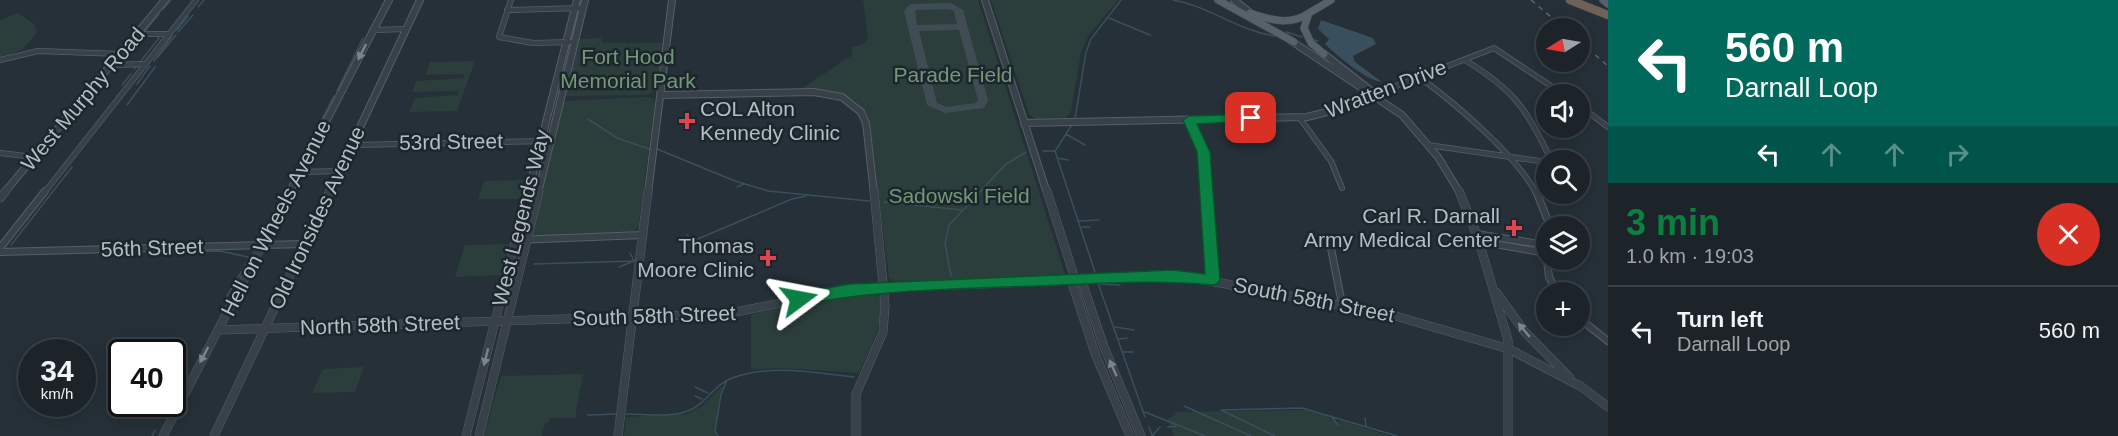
<!DOCTYPE html>
<meta charset="utf-8">
<style>
:root{--surface:#1c242a;--page:#293036;--text:#f1f3f6;--muted:#a0a4a8;--line:#3a4147;--accent:#0b8043}
body{margin:0;font-family:Helvetica,sans-serif;background:var(--page);color:var(--text);height:100vh;display:flex;flex-direction:column;font-size:22px;white-space:nowrap}
*{box-sizing:border-box;margin:0}
p{font-size:20px;color:var(--muted)}
.icon{flex:none;width:33px;height:33px;fill:none;stroke:currentColor;stroke-width:2;stroke-linecap:round;stroke-linejoin:round}
.map{position:relative;flex:1;overflow:hidden}
.side{display:flex;flex-direction:column;background:var(--surface);width:510px}
.side>*{flex:none}
.hud{background:#00695c;color:#fff;overflow:hidden}
.needle{width:39px;rotate:259deg}
.buttons{position:absolute;left:1536px;top:18px;display:grid;gap:12px}
.buttons a{display:grid;place-items:center;width:54px;height:54px;border-radius:50%;background:var(--surface);box-shadow:0 3px 15px #0003,0 0 0 2px var(--line);font-size:30px}
.speed{position:absolute;left:18px;top:339px;display:flex;gap:12px;font-size:30px;font-weight:700;text-align:center}
.speed>*{display:grid;place-content:center;width:78px;height:78px;border-radius:50%;background:var(--surface);box-shadow:0 3px 15px #0003,0 0 0 2px var(--line);line-height:1}
.speed small{font-size:15px;font-weight:400}
.speed .limit{border:3px solid #111;border-radius:9px;background:#fff;color:#111}
.pin{position:absolute;display:grid;place-items:center;width:51px;height:51px;color:#fff;margin:-26px;border-radius:12px;box-shadow:0 3px 9px #0006}
.me{position:absolute;width:66px;margin:-33px;rotate:77deg;stroke-linejoin:round;filter:drop-shadow(0 0 4px #0008)}
.turn{display:flex;align-items:center;gap:21px;height:126px;padding:0 18px;font-size:27px}
.turn .icon{width:78px;height:78px;stroke-width:2.5}
.turn b{display:block;font-size:42px;line-height:51px}
.lanes{display:flex;align-items:center;height:57px;padding:0 18px;background:#0003;justify-content:center;gap:30px;direction:ltr}
.lanes .off{opacity:.35}
.round{display:grid;place-items:center;flex:none;width:63px;height:63px;border-radius:32px;background:var(--page)}
.overview{display:flex;align-items:center;justify-content:space-between;height:102px;padding:0 18px}
h1{font-size:36px;font-weight:700;line-height:45px;color:var(--accent)}
ul{padding:0;list-style:none}
li{display:flex;align-items:center;gap:18px;height:90px;padding:0 18px;border-top:2px solid var(--line)}
li div{flex:1}
li b{display:block;font-size:22px}
li em{font-style:normal}
main{display:flex;flex:1;min-height:0}
.map>svg:first-child{display:block}
.green{fill:#2b3e3b}
.water{fill:#3a4f5d}
.lines{fill:none;stroke-linecap:round;stroke-linejoin:round}
.stream{stroke:#3a4f5d;stroke-width:1.5}
.taxiway{fill:#404c54;fill-rule:evenodd}
.minor-far1-casing{stroke:#565f66;stroke-width:6}
.minor-casing{stroke:#565f66;stroke-width:8}
.tertiary-far1-casing{stroke:#565f66;stroke-width:8}
.tertiary-casing{stroke:#565f66;stroke-width:9}
.primary-casing{stroke:#444d54;stroke-width:8}
.motorway-casing{stroke:#434c53;stroke-width:9}
.minor-far1{stroke:#384149;stroke-width:4.5}
.minor{stroke:#384149;stroke-width:6}
.tertiary-far1{stroke:#384149;stroke-width:6}
.tertiary{stroke:#384149;stroke-width:8}
.primary{stroke:#566169;stroke-width:7}
.motorway{stroke:#6e6156;stroke-width:8}
.rail{stroke:#5c6871;stroke-width:1.5;stroke-dasharray:5 5;stroke-linecap:butt}
.oneway{fill:#7c858d}
.route{fill:#0b8043;stroke:#07532c;stroke-width:1.5}
.health-dot{fill:#e0444e;stroke:#1d262d;stroke-width:2}
.labels{text-anchor:middle;stroke-width:5;stroke-linejoin:round;paint-order:stroke}
.park-label{font-size:21px;fill:#749877;stroke:#1d262d}
.street-label{font-size:21px;fill:#b3bdc4;stroke:#1d262d}
.poi-label{font-size:21px;fill:#b3bdc4;stroke:#1d262d;text-anchor:end}
</style>
<main>
<div class="map">
<svg width="1608" height="436" viewBox="0 0 1608 436">
<rect width="100%" height="100%" fill="#253038"/>
<!-- green -->
<path class="green" d="M863,0H978L1065,274L898,283L889,278L869,118C856,93 829,90 804,90V87L852,55V47L861,45L868,39Z
M991,0H1118L1089,35L1081,52L1071,112L1065,118L1066,120H1036L1029,114Z
M18,13L34,24L37,33L22,50L0,58V20Z
M602,38L601,41L605,43H662L656,91L646,95L566,96L579,39Z
M475,61L457,111L409,112L415,98L458,95V91L412,92L416,81L464,78V74L425,75L430,62Z
M643,97L652,98L655,104L638,229L629,234L533,236L532,232L563,101Z
M484,181L524,180L525,181L520,199H478Z
M509,244L501,275L455,277L465,245Z
M872,292L880,297C884,324 870,349 859,373L778,368L751,370V315L813,299Z
M364,367L355,392L312,393L323,369Z
M583,374L575,418H550L549,422L545,423L542,436H484L501,376Z
M721,387H723L714,431L717,436H624L626,417L687,414L702,406Z
M1306,410L1326,415L1335,422L1343,421L1390,436H1174L1167,418H1172L1177,412Z"/>
<!-- water -->
<path class="water" d="M1321,20L1373,38L1376,44L1353,56L1355,62L1382,82C1367,81 1336,55 1325,44L1329,39L1318,29Z"/>
<g class="lines">
<!-- stream -->
<path class="stream" d="M1173,0C1209,6 1238,31 1275,36
M198,7L204,0
M163,9L171,0
M1109,18L1150,35
M177,30L188,16
M145,31L159,14
M178,32L193,15
M1286,32L1302,37
M1313,40L1318,41
M157,58L176,35
M154,61L172,36
M119,62L139,38
M140,62L159,38L157,36
M134,69L136,67
M137,84L150,66
M122,85L131,74
M337,91L363,38
M127,105L155,67
M588,119L617,138L649,149
M1075,119L1086,52L1091,39L1121,0
M320,123L334,96
M1066,134L1085,145
M657,149L735,181L768,191L869,201
M1056,150L1071,126
M306,151L315,132
M1043,151H1054
M1055,151L1095,272
M1057,158L1068,160
M737,187L744,184
M884,202L963,210
M1079,221L1099,220
M1082,227H1090
M687,235L694,240
M693,241L792,199L806,196
M11,245L72,167
M159,253L220,251L248,257
M534,264L635,261
M619,267L634,261L630,253
M951,276L945,243L949,225L1005,165L1026,152
M1098,283L1145,417
M1100,284L1120,285
M226,298L250,257
M1115,327L1134,330
M1119,339L1127,338
M1123,352H1133
M695,387L708,393
M695,396L702,399
M172,398L186,365
M1184,406L1251,436
M167,409L169,404
M1145,412L1205,436
M626,414C647,414 676,419 694,408C709,399 717,382 735,377C773,364 815,373 854,377
M588,415L616,414
M1331,416L1338,425
M1365,418L1366,426
M1149,427L1152,435
M1168,427L1176,426
M152,436L155,430
M718,436L715,431L721,395L726,382
M1152,436L1160,427
M1275,436L1221,410L1302,408L1397,436"/>
<!-- taxiway -->
<path class="taxiway" d="M951,3L963,10L988,100L984,108L945,113L927,105L904,11L909,5L912,4ZM949,9L954,11L957,24L917,25L915,10ZM959,30L978,100L976,103L946,107L937,103L919,31Z"/>
<defs>
<path id="minor-far1" d="M511,0L499,37L533,43L570,42
M507,10L583,8
M374,30L406,29
M137,34H169
M0,60L38,51L121,54
M1465,60C1514,90 1527,109 1551,160
M112,65L145,64
M1419,77C1455,103 1515,154 1536,193
M1373,95L1494,48L1563,94
M1580,106L1608,127
M1299,117L1331,161L1342,188
M1189,120L1203,152L1206,193
M352,145L551,141
M1428,145L1546,162
M0,153L34,157
M300,172L339,171
M44,193L196,0"/>
<path id="minor" d="M1206,191L1212,280
M1536,191L1550,226
M1476,234L1546,245
M516,240L643,235
M1478,241L1546,253
M1330,243L1342,304
M0,248L45,191
M0,252L305,244
M1547,260L1549,277L1557,292
M1580,319L1608,341"/>
<path id="tertiary-far1" d="M985,0L1047,193
M1234,0L1253,15
M1290,40L1402,115L1438,157L1460,193
M1324,54L1370,90
M661,95L814,92L842,97L861,112L866,123L874,193
M1024,123L1307,117L1335,110L1373,95
M4,193L165,0
M289,193L389,0
M329,193L420,0
M528,193L577,0
M538,193L585,0
M648,193L672,0"/>
<path id="tertiary" d="M1047,191L1075,279L1073,286L1096,356L1130,436
M1459,191L1478,238L1508,340V436
M0,198L6,191
M1075,279L1083,285L1104,347L1141,436
M1497,293L1524,331L1570,378
M218,330L726,314L850,289L1183,276L1392,315L1509,349L1580,386
M1579,385L1608,407
M163,436L290,191
M214,436L330,191
M466,436L528,191
M479,436L539,191
M618,436L648,191
M856,436V394L883,332L885,305L874,191"/>
<path id="primary" d="M1218,0L1294,42
M1603,0L1608,4
M1250,13C1270,20 1291,26 1309,13
M1324,54L1311,43L1304,28L1309,13L1331,0"/>
<path id="motorway" d="M1570,0L1608,15"/>
</defs>
<!-- minor-far1 casing -->
<use href="#minor-far1" class="minor-far1-casing"/>
<!-- minor casing -->
<use href="#minor" class="minor-casing"/>
<!-- tertiary-far1 casing -->
<use href="#tertiary-far1" class="tertiary-far1-casing"/>
<!-- tertiary casing -->
<use href="#tertiary" class="tertiary-casing"/>
<!-- primary casing -->
<use href="#primary" class="primary-casing"/>
<!-- motorway casing -->
<use href="#motorway" class="motorway-casing"/>
<!-- minor-far1 -->
<use href="#minor-far1" class="minor-far1"/>
<!-- minor -->
<use href="#minor" class="minor"/>
<!-- tertiary-far1 -->
<use href="#tertiary-far1" class="tertiary-far1"/>
<!-- tertiary -->
<use href="#tertiary" class="tertiary"/>
<!-- primary -->
<use href="#primary" class="primary"/>
<!-- motorway -->
<use href="#motorway" class="motorway"/>
<!-- rail -->
<path class="rail" d="M1531,0L1564,28
M1580,42L1608,66"/>
</g>
<!-- one-way arrows -->
<defs><path id="oneway-solid" d="M-6-.8H1V-3.2L6.5 0L1 3.2V.8H-6Z" transform="scale(1.5)"/></defs>
<g class="oneway">
<use href="#oneway-solid" transform="translate(362 52) rotate(117)"/>
<use href="#oneway-solid" transform="translate(1524 330) rotate(-130)"/>
<use href="#oneway-solid" transform="translate(204 355) rotate(118)"/>
<use href="#oneway-solid" transform="translate(486 357) rotate(104)"/>
<use href="#oneway-solid" transform="translate(1113 368) rotate(-114)"/>
</g>
<!-- route -->
<path class="route" d="M1251,114L1258,118L1256,121L1197,124L1210,152L1220,280L1217,284L1212,285C1153,279 1094,284 1035,286C956,289 876,290 799,305L793,303L791,299L793,295L799,293L850,284L1173,270L1205,274L1197,152L1183,120L1189,116Z"/>
<!-- markers -->
<g class="health-dot">
<path d="M684 112h6v6h6v6h-6v6h-6v-6h-6v-6h6z"/>
<path d="M1511 219h6v6h6v6h-6v6h-6v-6h-6v-6h6z"/>
<path d="M765 249h6v6h6v6h-6v6h-6v-6h-6v-6h6z"/>
</g>
<g class="labels">
<!-- park labels -->
<g class="park-label">
<text x="628" y="64">Fort Hood<tspan x="628" dy="24">Memorial Park</tspan></text>
<text x="953" y="82">Parade Field</text>
<text x="959" y="203">Sadowski Field</text>
</g>
<!-- street labels -->
<g class="street-label">
<text transform="translate(1386 89) rotate(-21)" y="7">Wratten Drive</text>
<text transform="translate(83 99) rotate(-50)" y="7">West Murphy Road</text>
<text transform="translate(451 142) rotate(-1)" y="7">53rd Street</text>
<text transform="translate(276 218) rotate(-63)" y="7">Hell on Wheels Avenue</text>
<text transform="translate(317 218) rotate(-65)" y="7">Old Ironsides Avenue</text>
<text transform="translate(521 218) rotate(-76)" y="7">West Legends Way</text>
<text transform="translate(152 248) rotate(-2)" y="7">56th Street</text>
<text transform="translate(1314 300) rotate(11)" y="7">South 58th Street</text>
<text transform="translate(654 316) rotate(-2)" y="7">South 58th Street</text>
<text transform="translate(380 325) rotate(-2)" y="7">North 58th Street</text>
</g>
<!-- poi labels -->
<g class="poi-label">
<text x="700" y="116" text-anchor="start">COL Alton<tspan x="700" dy="24">Kennedy Clinic</tspan></text>
<text x="1500" y="223">Carl R. Darnall<tspan x="1500" dy="24">Army Medical Center</tspan></text>
<text x="754" y="253">Thomas<tspan x="754" dy="24">Moore Clinic</tspan></text>
</g>
</g>
</svg>
<div class="buttons">
<a><svg class="needle" viewBox="-14 -14 28 28"><path d="M0-13l5 13h-10z" fill="#e53935"/><path d="M0 13l5-13h-10z" fill="#a0a4a8"/></svg></a>
<a><svg class="icon" aria-label="sound" viewBox="0 0 24 24"><path d="M4 9h4l5-4v14l-5-4H4zM17 9q2 3 0 6"/></svg></a>
<a><svg class="icon" aria-label="search" viewBox="0 0 24 24"><circle cx="10" cy="10" r="6"/><path d="M15 15l6 6"/></svg></a>
<a><svg class="icon" aria-label="layers" viewBox="0 0 24 24"><path d="M12 4l9 5-9 5-9-5zM3 14l9 5 9-5"/></svg></a>
<a>+</a>
</div>
<div class="speed"><div>34<small>km/h</small></div><div class="limit">40</div></div>
<div class="pin" style="left:1251px;top:118px;background:#d93025"><svg class="icon" aria-label="arrive" viewBox="0 0 24 24"><path d="M6 21V4h12l-3 4 3 4H6"/></svg></div>
<svg class="me" style="left:799px;top:299px" viewBox="-20 -20 40 40"><path d="M0-17L14 15 0 8-14 15z" fill="#0b8043" stroke="#fff" stroke-width="4"/></svg>
</div>
<section class="side">
<div class="hud">
<div class="turn"><svg class="icon" aria-label="left" viewBox="0 0 24 24"><path d="M17 20v-9H6M10 6l-5 5 5 5"/></svg><div><b>560 m</b>Darnall Loop</div></div>
<div class="lanes"><svg class="icon" aria-label="left" viewBox="0 0 24 24"><path d="M17 20v-9H6M10 6l-5 5 5 5"/></svg><svg class="icon off" aria-label="ahead" viewBox="0 0 24 24"><path d="M12 20V5M6 11l6-6 6 6"/></svg><svg class="icon off" aria-label="ahead" viewBox="0 0 24 24"><path d="M12 20V5M6 11l6-6 6 6"/></svg><svg class="icon off" aria-label="right" viewBox="0 0 24 24"><path d="M7 20v-9h11M14 6l5 5-5 5"/></svg></div>
</div>
<div class="overview"><div><h1>3 min</h1><p>1.0 km · 19:03</p></div><a class="round" style="background:#d93025;color:#fff"><svg class="icon" aria-label="close" viewBox="0 0 24 24"><path d="M6 6l12 12M18 6L6 18"/></svg></a></div>
<ul>
<li><svg class="icon" aria-label="left" viewBox="0 0 24 24"><path d="M17 20v-9H6M10 6l-5 5 5 5"/></svg><div><b>Turn left</b><p>Darnall Loop</p></div><em>560 m</em></li>
</ul>
</section>
</main>
